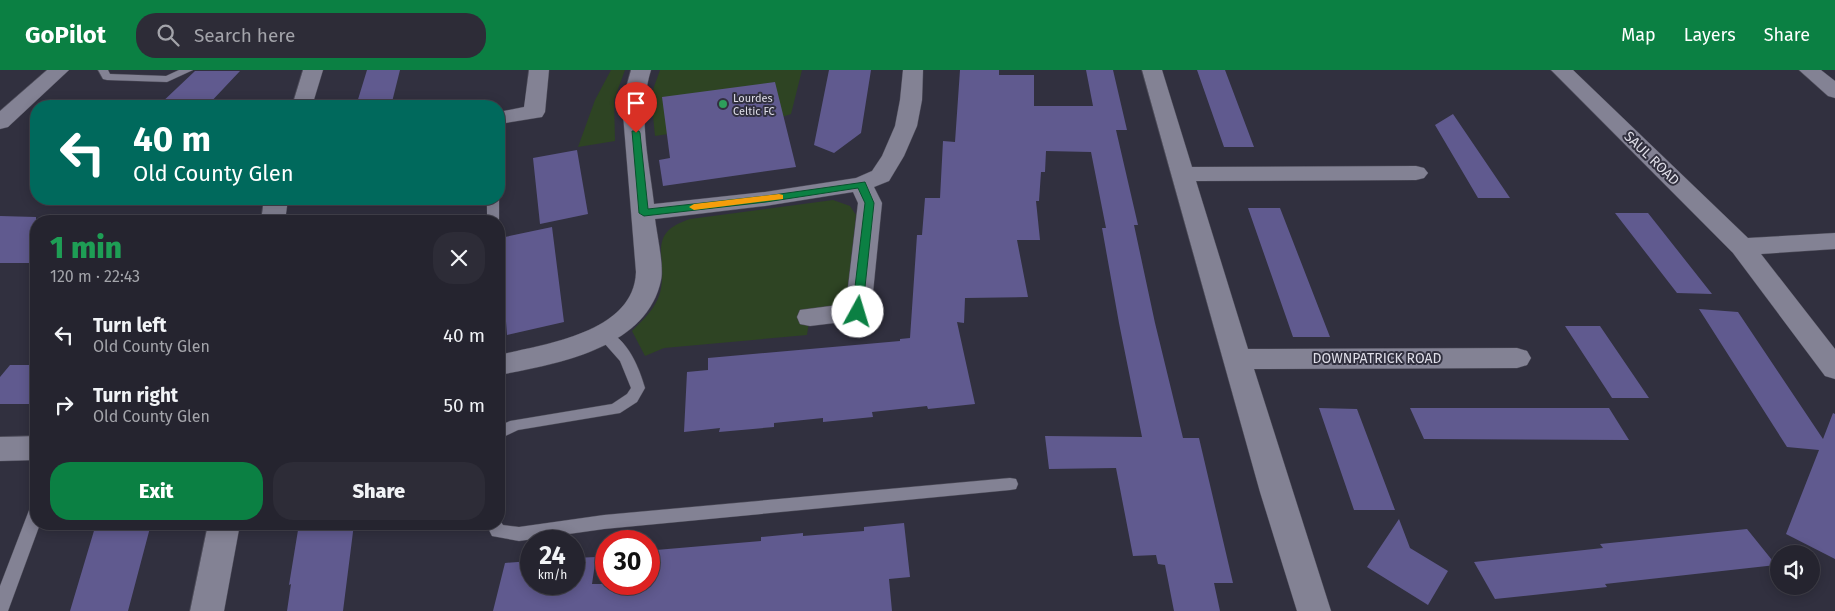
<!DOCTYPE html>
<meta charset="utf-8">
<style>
:root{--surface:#25242f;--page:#2d2c37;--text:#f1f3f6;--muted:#a3a4aa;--line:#42414b;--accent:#0b8043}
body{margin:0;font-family:"Fira Sans",sans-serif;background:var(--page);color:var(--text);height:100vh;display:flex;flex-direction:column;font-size:19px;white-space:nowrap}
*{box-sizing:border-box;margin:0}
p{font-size:16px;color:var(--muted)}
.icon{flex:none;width:28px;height:28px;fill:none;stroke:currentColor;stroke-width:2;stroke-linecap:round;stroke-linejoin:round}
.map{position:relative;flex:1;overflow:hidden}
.details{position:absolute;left:30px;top:145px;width:475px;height:315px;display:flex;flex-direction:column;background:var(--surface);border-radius:20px;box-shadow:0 2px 12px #0003,0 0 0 1px var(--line)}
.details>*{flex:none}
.banner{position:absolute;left:30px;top:30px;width:475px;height:105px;border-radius:20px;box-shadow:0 2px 12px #0003,0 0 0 1px var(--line);background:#00695c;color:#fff;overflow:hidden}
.controls{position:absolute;left:1770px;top:475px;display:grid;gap:10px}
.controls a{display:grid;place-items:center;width:50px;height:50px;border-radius:50%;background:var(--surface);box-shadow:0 2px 12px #0003,0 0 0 1px var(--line);font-size:25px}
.speed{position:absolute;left:520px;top:460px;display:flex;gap:10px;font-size:25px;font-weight:700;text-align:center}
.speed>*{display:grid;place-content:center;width:65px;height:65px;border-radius:50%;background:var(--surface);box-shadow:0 2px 12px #0003,0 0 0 1px var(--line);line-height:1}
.speed small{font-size:12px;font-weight:400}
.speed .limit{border:8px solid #d22;background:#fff;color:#111}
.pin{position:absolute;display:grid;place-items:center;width:42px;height:42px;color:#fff;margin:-51px -21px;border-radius:50% 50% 50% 0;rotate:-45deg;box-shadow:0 0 5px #0007}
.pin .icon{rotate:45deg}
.me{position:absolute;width:55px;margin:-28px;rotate:6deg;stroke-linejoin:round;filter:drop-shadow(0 0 4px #0008)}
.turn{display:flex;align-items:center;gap:18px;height:105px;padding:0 20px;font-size:22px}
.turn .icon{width:65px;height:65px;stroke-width:2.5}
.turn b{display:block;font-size:35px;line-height:42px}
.round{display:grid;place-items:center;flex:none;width:52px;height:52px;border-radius:20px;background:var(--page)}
.head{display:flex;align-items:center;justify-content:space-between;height:85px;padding:0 20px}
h1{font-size:30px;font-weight:800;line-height:38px;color:#1e9e55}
.primary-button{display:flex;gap:10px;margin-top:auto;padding:10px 20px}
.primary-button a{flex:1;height:58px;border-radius:20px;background:var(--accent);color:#fff;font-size:20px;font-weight:800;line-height:58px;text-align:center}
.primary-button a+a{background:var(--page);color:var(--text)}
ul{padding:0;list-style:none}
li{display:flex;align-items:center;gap:15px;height:70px;padding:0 20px}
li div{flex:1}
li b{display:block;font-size:19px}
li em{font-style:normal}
header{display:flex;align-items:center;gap:30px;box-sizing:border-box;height:70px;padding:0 25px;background:var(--accent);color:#fff}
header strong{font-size:24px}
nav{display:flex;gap:28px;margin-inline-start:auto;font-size:18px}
.search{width:350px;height:45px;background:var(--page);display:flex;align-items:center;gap:12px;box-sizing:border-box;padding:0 18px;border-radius:20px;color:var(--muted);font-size:19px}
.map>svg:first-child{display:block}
.green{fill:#2e4423}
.building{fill:#605a8f}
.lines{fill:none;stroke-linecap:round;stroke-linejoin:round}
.service-casing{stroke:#4c4b58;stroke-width:1}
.minor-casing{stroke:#4c4b58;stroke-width:1}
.tertiary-casing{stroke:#4c4b58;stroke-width:1}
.secondary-casing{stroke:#4c4b58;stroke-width:1}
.service{fill:#838294;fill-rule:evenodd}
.minor{fill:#838294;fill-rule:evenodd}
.tertiary{fill:#838294;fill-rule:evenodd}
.secondary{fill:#838294;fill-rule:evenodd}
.route{fill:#0b8043;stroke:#07532c}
.slow{fill:#f59e0b}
.leisure-dot{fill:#2e9e5b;stroke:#31303f;stroke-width:2}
.labels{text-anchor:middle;stroke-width:4;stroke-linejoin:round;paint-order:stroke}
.far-poi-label{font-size:11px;fill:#dfdee8;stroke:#31303f;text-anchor:start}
.street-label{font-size:14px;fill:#dfdee8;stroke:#31303f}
</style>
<header>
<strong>GoPilot</strong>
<div class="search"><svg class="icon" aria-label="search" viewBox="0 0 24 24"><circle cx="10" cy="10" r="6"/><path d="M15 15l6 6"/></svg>Search here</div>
<nav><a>Map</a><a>Layers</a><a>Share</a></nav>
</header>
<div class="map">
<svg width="1835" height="541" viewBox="0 0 1835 541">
<rect width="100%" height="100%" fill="#31303f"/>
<!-- green -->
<path class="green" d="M611,0H625L614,30L615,71L578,77L595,30Z
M660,0H802L791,44L782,47L655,66L651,25Z
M833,130L850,136L856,145L847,226L837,236L811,239L807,265L664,278L645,286L632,261C644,249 655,239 660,223C669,187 644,164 690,149Z"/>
<!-- building -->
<path class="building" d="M367,0H400L391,36H356Z
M829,0H871L861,63L834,83L814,75Z
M960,0H999V5H1034V36H1093L1086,0H1113L1127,60H1116L1138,155H1134L1155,253L1183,368H1199L1233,513H1214L1220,541H1174L1165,495L1158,494L1156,485L1133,486L1116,398L1049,399L1045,366L1142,367L1119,253L1102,158H1106L1091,82L1046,81L1045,102H1041L1039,131H1036L1040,170H1017L1028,227L965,228L964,253L957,252L975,334L928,339L927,336L872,342L873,347L823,352V348L774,353V357L719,362L720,358L684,362L687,302L708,300V288L900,271V269L910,268L917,165H922L925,128H940L943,71L955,72Z
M1197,0H1225L1254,77H1224Z
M195,1H240L207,36H158Z
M775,12L796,97L663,116L659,90L670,88L662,27Z
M1453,44L1510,128H1478L1435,55Z
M577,80L588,144L540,154L533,88Z
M1248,138H1280L1330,267H1293Z
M1615,143H1648L1712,224L1677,223Z
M0,146L36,147V193H0Z
M552,157L564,252L507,265L500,168Z
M1699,239L1738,242L1823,369L1833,343L1835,344V489L1786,464L1819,380L1787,377Z
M1565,256H1600L1649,328H1612Z
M10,295H36V334H0V307Z
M1319,338L1357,339L1395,440H1354Z
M1410,338H1609L1629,370L1424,369Z
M1399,449L1410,478L1448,501L1428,535L1367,497Z
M904,453L910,507L889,509L892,541H493L505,493L531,491V514H574V488L596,487L592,514H649V489L655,488L656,480L761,471V467L803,463V466L864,461V457Z
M96,454H151L128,541H70Z
M299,454H354L343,541H287L291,514L289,515Z
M1747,459L1776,495L1605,514L1607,517L1495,529L1474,492L1603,478L1600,474Z"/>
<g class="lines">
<defs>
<path id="service" d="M98,0H108L110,4L166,6L179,0H193L167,12L107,10L103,9Z
M223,32L239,33L244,36H219V33Z
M487,129H499V149L498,151H475L477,148L487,146Z
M604,260C627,267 639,297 645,318L637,332L620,343L518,360L499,369V356L510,351L612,334L627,324L631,318L620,291L597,265L599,262Z
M1010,408L1016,409L1018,414L1016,419L1010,420L604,459L519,471L492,466L486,454H499V449L503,455L519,457L604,445Z
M36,436V454H40L8,541H0V516L28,443L30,438Z"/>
<path id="minor" d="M303,0H323L312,36H292Z
M529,0H549L545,42L542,47L499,54V42L524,37Z
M631,0H651C637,44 649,90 654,134L765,122L856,108L872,101L882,86L895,56L900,30L903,0H923L922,30L917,56L904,86L889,111L874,117L882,133L871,242L867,249L810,256L800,254L797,247L800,240L846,234L858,133L853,122L765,136L655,149C657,165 664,196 661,210C647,279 556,294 499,305V285C544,274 634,263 636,202L623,44L625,21Z
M1142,0H1162L1192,97L1416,96L1424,98L1428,103L1424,108L1416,110L1196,111L1248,279L1517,278L1527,281L1531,288L1527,295L1517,298L1254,299L1331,541H1297L1260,422Z
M1551,0H1573L1748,168L1835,163V179L1761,184L1835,279V309L1825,306L1733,183Z
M264,129H288L285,151H261Z
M36,366V390L0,391V367Z
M208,454H240L224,541H190Z"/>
<path id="tertiary" d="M1799,0H1821L1835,11V28L1828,26Z"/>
<path id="secondary" d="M47,0H69L8,57L0,59V41Z"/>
</defs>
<!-- service casing -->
<use href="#service" class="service-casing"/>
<!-- minor casing -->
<use href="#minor" class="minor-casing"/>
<!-- tertiary casing -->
<use href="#tertiary" class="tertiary-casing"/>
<!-- secondary casing -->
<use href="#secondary" class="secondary-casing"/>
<!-- service -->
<use href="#service" class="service"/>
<!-- minor -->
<use href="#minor" class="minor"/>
<!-- tertiary -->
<use href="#tertiary" class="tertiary"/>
<!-- secondary -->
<use href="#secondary" class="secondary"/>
</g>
<!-- route -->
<path class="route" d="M632,61H639L640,63L648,139L766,126L865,112L874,133L862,245H854L852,242L865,133L858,118L766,132L644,146L639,143Z"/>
<!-- slow -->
<path class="slow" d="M779,124L783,125V129L694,140L689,137L694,134Z"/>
<!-- markers -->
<circle class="leisure-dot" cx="723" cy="34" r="5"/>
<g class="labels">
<!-- far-poi labels -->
<g class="far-poi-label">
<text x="733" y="32">Lourdes<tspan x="733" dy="13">Celtic FC</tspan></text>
</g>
<!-- street labels -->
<g class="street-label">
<text transform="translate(1652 88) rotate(44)" y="5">SAUL ROAD</text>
<text x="1377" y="293">DOWNPATRICK ROAD</text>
</g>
</g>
</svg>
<div class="controls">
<a><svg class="icon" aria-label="sound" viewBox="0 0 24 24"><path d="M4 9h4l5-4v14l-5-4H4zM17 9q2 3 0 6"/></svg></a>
</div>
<div class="speed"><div>24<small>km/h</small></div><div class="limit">30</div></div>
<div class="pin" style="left:636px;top:63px;background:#d93025"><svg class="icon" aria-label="arrive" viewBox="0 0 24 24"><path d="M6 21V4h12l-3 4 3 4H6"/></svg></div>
<svg class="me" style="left:858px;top:242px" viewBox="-20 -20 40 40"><circle r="19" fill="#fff"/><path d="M0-13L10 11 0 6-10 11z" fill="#0b8043"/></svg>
<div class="banner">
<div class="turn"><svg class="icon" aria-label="left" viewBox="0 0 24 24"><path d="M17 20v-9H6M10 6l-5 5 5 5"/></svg><div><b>40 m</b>Old County Glen</div></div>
</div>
<section class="details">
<div class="head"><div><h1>1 min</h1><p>120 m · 22:43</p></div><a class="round"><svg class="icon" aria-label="close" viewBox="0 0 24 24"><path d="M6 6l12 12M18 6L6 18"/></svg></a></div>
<ul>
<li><svg class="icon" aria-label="left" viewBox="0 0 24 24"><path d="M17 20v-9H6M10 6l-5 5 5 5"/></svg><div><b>Turn left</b><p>Old County Glen</p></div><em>40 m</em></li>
<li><svg class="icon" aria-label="right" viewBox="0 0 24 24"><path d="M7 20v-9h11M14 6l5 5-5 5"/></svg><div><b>Turn right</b><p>Old County Glen</p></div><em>50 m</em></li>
</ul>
<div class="primary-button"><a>Exit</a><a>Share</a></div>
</section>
</div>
